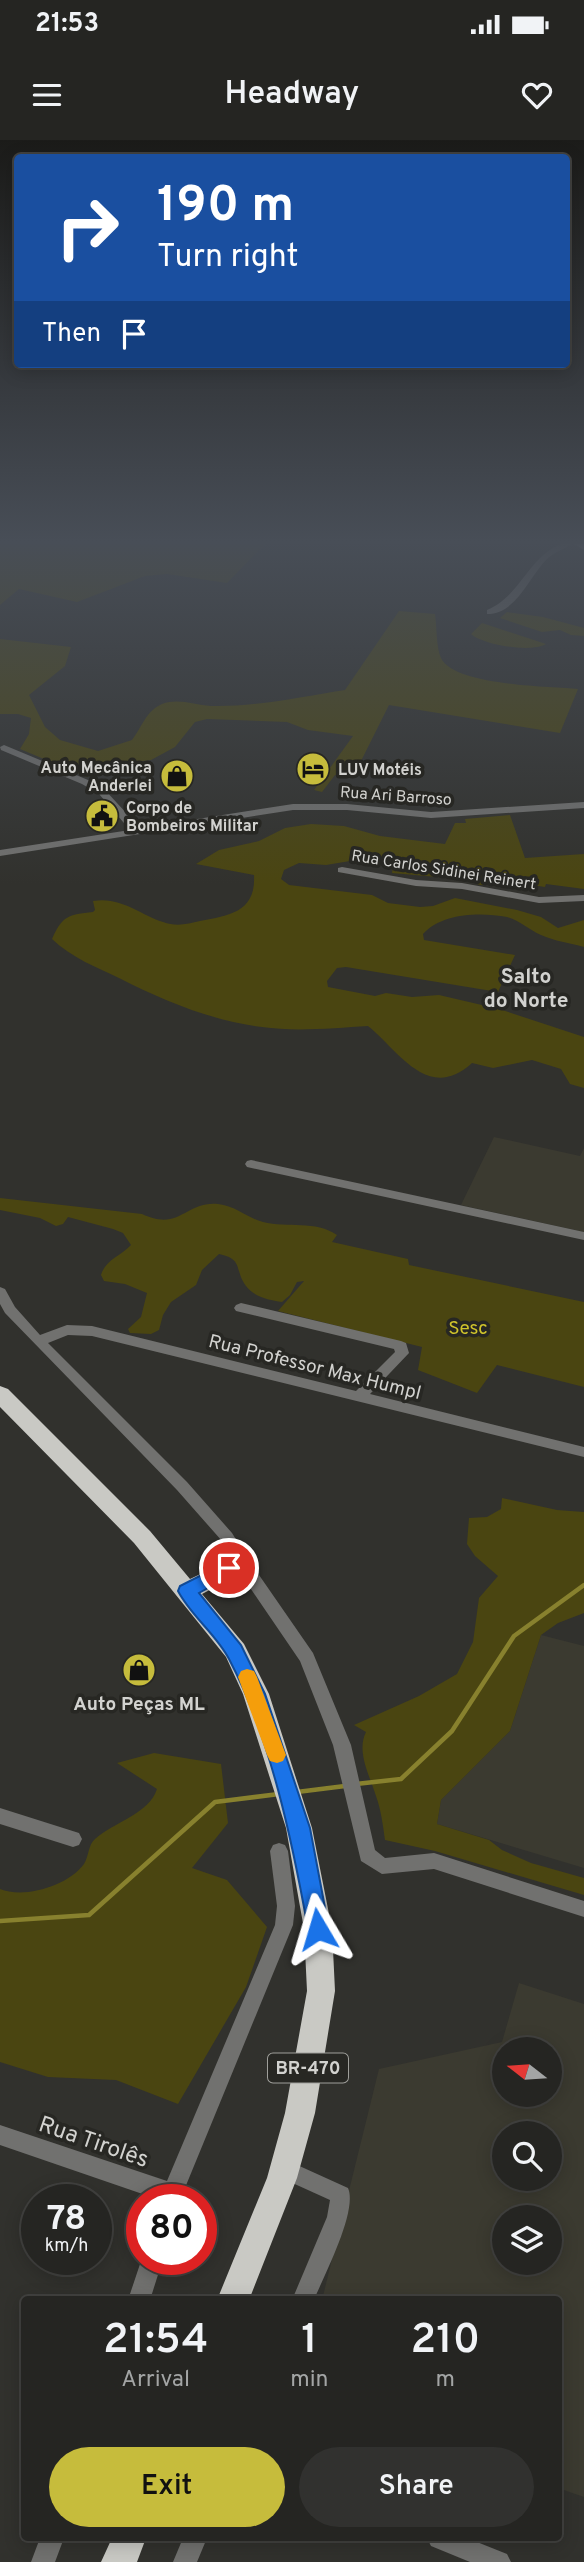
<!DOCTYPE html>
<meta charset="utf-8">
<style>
:root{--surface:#252522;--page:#31312f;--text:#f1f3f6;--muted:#a3a5a5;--line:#424240;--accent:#c6bc3c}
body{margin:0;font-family:Overpass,sans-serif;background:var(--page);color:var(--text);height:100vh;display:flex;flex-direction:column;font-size:26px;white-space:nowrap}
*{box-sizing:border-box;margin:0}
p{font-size:23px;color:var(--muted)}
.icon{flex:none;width:38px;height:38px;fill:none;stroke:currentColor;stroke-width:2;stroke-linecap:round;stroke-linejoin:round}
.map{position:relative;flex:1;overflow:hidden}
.side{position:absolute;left:21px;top:2156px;width:541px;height:245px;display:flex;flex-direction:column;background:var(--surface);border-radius:7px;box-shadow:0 4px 18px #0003,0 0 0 2px var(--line)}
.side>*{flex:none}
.guide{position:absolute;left:14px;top:14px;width:556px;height:214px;border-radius:7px;box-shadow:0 4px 18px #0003,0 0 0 2px var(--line);background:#1a4fa0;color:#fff;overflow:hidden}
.needle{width:46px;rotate:287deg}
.controls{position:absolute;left:492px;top:1897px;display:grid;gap:14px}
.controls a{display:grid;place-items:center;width:70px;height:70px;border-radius:50%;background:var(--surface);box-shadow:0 4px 18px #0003,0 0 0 2px var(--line);font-size:35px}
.speed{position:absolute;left:21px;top:2044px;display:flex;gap:14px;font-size:35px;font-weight:700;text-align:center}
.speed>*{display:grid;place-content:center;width:91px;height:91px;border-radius:50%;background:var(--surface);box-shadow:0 4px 18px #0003,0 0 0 2px var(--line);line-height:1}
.speed small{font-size:18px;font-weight:400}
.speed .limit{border:10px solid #d22;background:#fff;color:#111}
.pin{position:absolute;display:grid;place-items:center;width:60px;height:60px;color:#fff;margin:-30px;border:4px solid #fff;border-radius:50%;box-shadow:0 2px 7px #0007}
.me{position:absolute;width:77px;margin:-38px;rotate:353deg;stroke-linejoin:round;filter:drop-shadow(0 0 5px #0008)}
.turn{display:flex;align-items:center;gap:24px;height:147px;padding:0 28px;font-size:32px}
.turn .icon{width:91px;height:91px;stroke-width:2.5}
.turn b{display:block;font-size:49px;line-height:60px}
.then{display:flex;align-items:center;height:66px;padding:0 28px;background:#0003;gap:14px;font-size:26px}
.eta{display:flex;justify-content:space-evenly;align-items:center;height:119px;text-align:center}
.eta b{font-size:42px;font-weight:600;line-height:49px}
.button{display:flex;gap:14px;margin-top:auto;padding:14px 28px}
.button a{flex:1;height:80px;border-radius:42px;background:var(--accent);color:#111;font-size:28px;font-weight:600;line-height:80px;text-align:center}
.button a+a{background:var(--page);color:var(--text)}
.status{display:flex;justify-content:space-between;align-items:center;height:49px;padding:0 35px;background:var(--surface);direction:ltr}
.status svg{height:19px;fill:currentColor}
header{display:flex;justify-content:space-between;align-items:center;height:91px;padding:0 28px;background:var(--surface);font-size:32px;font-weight:600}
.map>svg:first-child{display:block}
.built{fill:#3b3a30;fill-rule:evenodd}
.green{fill:#4a4511}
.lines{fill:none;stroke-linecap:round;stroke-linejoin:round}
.stream{stroke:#88812e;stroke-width:4.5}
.building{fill:#6e670a}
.minor{fill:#71716f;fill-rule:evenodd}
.major{fill:#b0b0ac;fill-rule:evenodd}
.highway{fill:#c9c9c4;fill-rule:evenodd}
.route{fill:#1a73e8;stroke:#114b97;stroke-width:2}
.slow{fill:#f59e0b}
.labels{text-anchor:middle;stroke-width:7;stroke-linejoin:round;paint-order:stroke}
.far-poi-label{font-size:16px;font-weight:bold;fill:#d2d2cf;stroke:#272723;text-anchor:start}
.far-street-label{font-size:16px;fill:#d2d2cf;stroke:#272723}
.shield{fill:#272723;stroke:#9f9f9b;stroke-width:2}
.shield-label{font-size:18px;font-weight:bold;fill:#d2d2cf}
.park-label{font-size:19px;fill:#d0c42b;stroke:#272723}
.street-label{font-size:19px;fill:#d2d2cf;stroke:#272723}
.poi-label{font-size:19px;font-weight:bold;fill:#d2d2cf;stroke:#272723}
.far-district-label{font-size:21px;font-weight:bold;fill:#d2d2cf;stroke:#272723}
.near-street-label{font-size:23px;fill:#d2d2cf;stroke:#272723}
</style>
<div class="status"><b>21:53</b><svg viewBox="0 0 49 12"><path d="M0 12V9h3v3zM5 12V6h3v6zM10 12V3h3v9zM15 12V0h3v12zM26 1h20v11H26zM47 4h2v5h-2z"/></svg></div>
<header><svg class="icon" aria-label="menu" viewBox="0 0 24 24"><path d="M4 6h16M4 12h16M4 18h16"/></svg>Headway<svg class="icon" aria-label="heart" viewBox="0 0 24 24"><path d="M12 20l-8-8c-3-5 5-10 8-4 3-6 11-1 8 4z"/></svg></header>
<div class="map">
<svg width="584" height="2422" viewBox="0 0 584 2422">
<rect width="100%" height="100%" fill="#31312d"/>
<!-- built -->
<path class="built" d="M494,997L580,1016L584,1008V1092L461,1065Z
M541,1495L584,1506V1728L437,1684L441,1660L510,1591Z
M519,1843L584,1864V2357L558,2348V2160H322L379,1929L502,1902ZM504,1909H550V1955H504ZM504,1993H550V2039H504ZM504,2077H550V2123H504Z"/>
<!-- green -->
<path class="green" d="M0,404H265L227,443L167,434L145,436L77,462L19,449L0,465Z
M399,471L435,474C437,487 436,507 441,518C454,546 550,546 578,549L560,593L389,565L353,637L335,635L322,652L314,650L353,596L308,590L287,582L207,579L195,582L175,607L151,620L110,625L87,637L20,609L29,594L31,578L18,574H0V499L71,507L65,526L29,555L45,587L60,600L98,611L132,600C142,587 146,571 162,564C179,558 194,565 211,566C255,567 301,557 345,550Z
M507,472L543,477L584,488V496L571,495L560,490L542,492L500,478Z
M482,483L546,504C531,513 483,505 471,494Z
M510,675L525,718L584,714V749L546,744L545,747L525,744L481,745L477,744L471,731L452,729L449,738L392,733L394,721H350L326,725L299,723L284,730L281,739L289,745L372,755L388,763L420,767L433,766L455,758L517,770L541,777L558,788L584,780V807C570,803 554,801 541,795C529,790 519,780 507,777C480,772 442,773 423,794L424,800L515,815L498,852L346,827L337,828L327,841L328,847L375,856L386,853L412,857L439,855L499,869L584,897V948L570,944L561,929L532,920L493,928L472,923C428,963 399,911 368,886C335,888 295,892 262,887C213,881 164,861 121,839C96,827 72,818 52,799C63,775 68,775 93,772L95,770L93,761C120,756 139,774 163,782C176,787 188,784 200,781C230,775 256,772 254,735L196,724L219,710L259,701L285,688L311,684L344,686L380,696L445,704L455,683H466L465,679Z
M0,1058L142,1074C180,1092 185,1061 218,1064C236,1066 247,1078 263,1082C287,1088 316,1080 337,1095L332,1102L408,1119L409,1125L584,1162V1247L497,1225L477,1253L418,1230L422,1207L278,1171L304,1141L297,1142L290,1155L282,1162C269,1160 254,1157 246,1146C234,1130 244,1119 219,1114L202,1130L196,1145L171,1162L163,1175L159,1190L151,1194L130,1193L128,1189L141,1177L147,1153L125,1144L104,1141L101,1135C105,1120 121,1116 131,1105L123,1093L113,1089L68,1077L63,1084L56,1086L40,1078L0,1070Z
M502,1358L557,1370L584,1372V1473L558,1483L541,1495L510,1591L441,1660L437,1684L489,1700L502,1710L531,1723L584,1738V1755L435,1711L385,1700C383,1685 381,1670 376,1656C370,1636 356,1612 366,1592L354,1585L419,1556L457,1534L473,1502L479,1458L498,1436L475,1416L467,1404L469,1378L487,1377L501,1369Z
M154,1613L221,1624L228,1683L192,1728L227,1740L267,1787L246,1847L178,1964L116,1940L48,1937L0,1922V1749C24,1759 68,1746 84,1724C89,1716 88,1705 95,1699C114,1682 149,1674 157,1649L117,1623Z"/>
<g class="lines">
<!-- stream -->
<path class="stream" d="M356,1644L401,1639L452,1591L514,1496L584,1445
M297,1652L345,1646
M0,1781L89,1775L215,1662L279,1654"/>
</g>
<!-- building -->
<path class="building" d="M110,670L117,679L91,683L87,674Z"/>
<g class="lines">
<!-- minor -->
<path class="minor" d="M561,404H572C564,409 555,412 548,418C529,436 517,474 487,474V470C520,457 528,417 561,404Z
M4,605L88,640L105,650L140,688L293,664H347L431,672L584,662V668L431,678L347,670H293L0,716V710L130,690L99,654L82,644L1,610L0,607Z
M342,727L416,740L462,743L539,757L584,755V761L539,763L462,749L416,746L338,732V728Z
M251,1020L584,1092V1100L247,1027L245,1024L247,1021Z
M0,1147L5,1149L15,1167L40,1195L67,1185L92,1186L356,1251L395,1212L394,1209L236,1171L234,1168L236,1165L241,1163L401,1201L406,1203L409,1213L370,1254L584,1307V1317L92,1196L68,1195L48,1203L187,1342L232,1393L248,1419L313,1513L351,1605L375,1710L385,1718L434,1713L584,1761V1777L434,1729L382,1734L361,1721L333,1605L300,1521L236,1427L222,1401L177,1350L5,1173L0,1164Z
M0,1668L79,1693L82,1699L79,1705L73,1707L0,1684Z
M279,1703L285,1705L288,1711L295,1766L293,1785L180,2060H160L0,2005V1985L167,2041L275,1785L277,1766L270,1711L273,1705Z
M284,2019L348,2048C358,2071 324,2135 314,2160H292L327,2077L330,2060L277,2036L274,2029L277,2022Z
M142,2118L163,2119L150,2160H128Z
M40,2398H64L55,2422H31Z
M183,2398H207L197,2422H173Z
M427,2398H467L507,2414L511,2422H470L431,2406Z"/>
<!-- major -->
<path class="major" d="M574,404H584V410Z"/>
<!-- highway -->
<path class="highway" d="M0,1246L8,1249L150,1391L190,1439L242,1414L250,1417L254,1423L250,1429L202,1454L244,1504L269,1554L312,1688L332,1789L335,1851L315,1973L297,2038L249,2160H217L267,2038L285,1973L307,1851L304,1789L286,1688L243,1554L226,1517L134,1403L0,1267Z
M112,2398H146L137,2422H101Z"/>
</g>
<!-- sky -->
<linearGradient id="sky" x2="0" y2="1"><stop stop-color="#1b1b19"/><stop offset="0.54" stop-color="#484e57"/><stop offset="1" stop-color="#484e57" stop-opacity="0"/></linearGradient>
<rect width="584" height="744" fill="url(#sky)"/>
<!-- route -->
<path class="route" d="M229,1421L235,1423L238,1428L235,1433L199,1453L241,1505L265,1554L310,1688L329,1789L326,1796L318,1798L311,1796L308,1789C292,1700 271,1599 229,1519C216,1494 191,1476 178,1451L180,1446Z"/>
<!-- slow -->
<path class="slow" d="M247,1529L254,1531L257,1537L286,1615L283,1621L277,1623L270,1621L267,1615L238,1537L241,1531Z"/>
<!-- icons -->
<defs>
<symbol id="hotel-disc" viewBox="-11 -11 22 22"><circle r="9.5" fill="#c6bc3c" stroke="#272723"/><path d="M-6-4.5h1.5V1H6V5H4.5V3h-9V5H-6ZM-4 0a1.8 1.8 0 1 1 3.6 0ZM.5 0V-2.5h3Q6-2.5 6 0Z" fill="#111"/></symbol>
<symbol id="shop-disc" viewBox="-11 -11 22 22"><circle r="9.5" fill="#c6bc3c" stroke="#272723"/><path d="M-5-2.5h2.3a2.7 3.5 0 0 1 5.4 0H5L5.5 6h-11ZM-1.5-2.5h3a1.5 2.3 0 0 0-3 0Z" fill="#111"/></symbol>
<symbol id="civic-disc" viewBox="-11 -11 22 22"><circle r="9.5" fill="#c6bc3c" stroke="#272723"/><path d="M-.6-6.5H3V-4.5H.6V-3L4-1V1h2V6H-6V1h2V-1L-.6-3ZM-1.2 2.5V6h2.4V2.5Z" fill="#111"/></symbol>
</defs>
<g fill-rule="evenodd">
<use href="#hotel-disc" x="294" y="610" width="38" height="38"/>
<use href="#shop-disc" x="158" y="617" width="38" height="38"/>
<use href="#civic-disc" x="83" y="657" width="38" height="38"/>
<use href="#shop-disc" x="120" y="1511" width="38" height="38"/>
</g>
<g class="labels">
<!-- far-poi labels -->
<g class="far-poi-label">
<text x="152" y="633" text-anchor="end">Auto Mecânica<tspan x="152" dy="18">Anderlei</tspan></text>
<text x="338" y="635">LUV Motéis</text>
<text x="126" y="673">Corpo de<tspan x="126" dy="18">Bombeiros Militar</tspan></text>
</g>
<!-- far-street labels -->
<g class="far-street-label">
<text transform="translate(396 655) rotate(4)" y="6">Rua Ari Barroso</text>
<text transform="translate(444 729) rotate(9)" y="6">Rua Carlos Sidinei Reinert</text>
</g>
<!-- shield labels -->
<rect class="shield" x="268" y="1913.5" width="80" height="29" rx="5"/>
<g class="shield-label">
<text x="308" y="1934">BR-470</text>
</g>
<!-- park labels -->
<g class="park-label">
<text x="468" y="1194">Sesc</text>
</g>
<!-- street labels -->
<g class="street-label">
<text transform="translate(315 1226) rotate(14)" y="7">Rua Professor Max Humpl</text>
</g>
<!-- poi labels -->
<g class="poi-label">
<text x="139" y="1570">Auto Peças ML</text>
</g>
<!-- far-district labels -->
<g class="far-district-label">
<text x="526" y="843">Salto<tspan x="526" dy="24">do Norte</tspan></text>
</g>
<!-- near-street labels -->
<g class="near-street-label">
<text transform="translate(94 2001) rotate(19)" y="8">Rua Tirolês</text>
</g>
</g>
</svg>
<div class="controls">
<a><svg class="needle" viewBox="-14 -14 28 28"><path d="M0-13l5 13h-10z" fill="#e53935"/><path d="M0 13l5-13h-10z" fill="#a3a5a5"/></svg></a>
<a><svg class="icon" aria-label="search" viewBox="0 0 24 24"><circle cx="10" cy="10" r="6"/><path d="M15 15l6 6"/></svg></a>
<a><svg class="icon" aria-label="layers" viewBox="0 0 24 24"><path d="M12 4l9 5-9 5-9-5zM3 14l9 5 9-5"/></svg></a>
</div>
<div class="speed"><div>78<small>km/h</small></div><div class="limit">80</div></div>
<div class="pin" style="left:229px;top:1428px;background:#d93025"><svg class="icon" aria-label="arrive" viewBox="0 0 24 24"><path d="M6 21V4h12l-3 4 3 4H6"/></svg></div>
<svg class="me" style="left:318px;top:1789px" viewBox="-20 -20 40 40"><path d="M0-17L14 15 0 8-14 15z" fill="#1a73e8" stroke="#fff" stroke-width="4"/></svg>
<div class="guide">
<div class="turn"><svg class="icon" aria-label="right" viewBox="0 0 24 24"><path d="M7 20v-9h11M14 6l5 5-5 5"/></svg><div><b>190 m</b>Turn right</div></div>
<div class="then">Then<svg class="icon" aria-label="arrive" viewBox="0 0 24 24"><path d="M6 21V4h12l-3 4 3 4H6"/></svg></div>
</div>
<section class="side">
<div class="eta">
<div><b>21:54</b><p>Arrival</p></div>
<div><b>1</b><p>min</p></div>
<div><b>210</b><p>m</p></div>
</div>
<div class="button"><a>Exit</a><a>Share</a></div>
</section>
</div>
